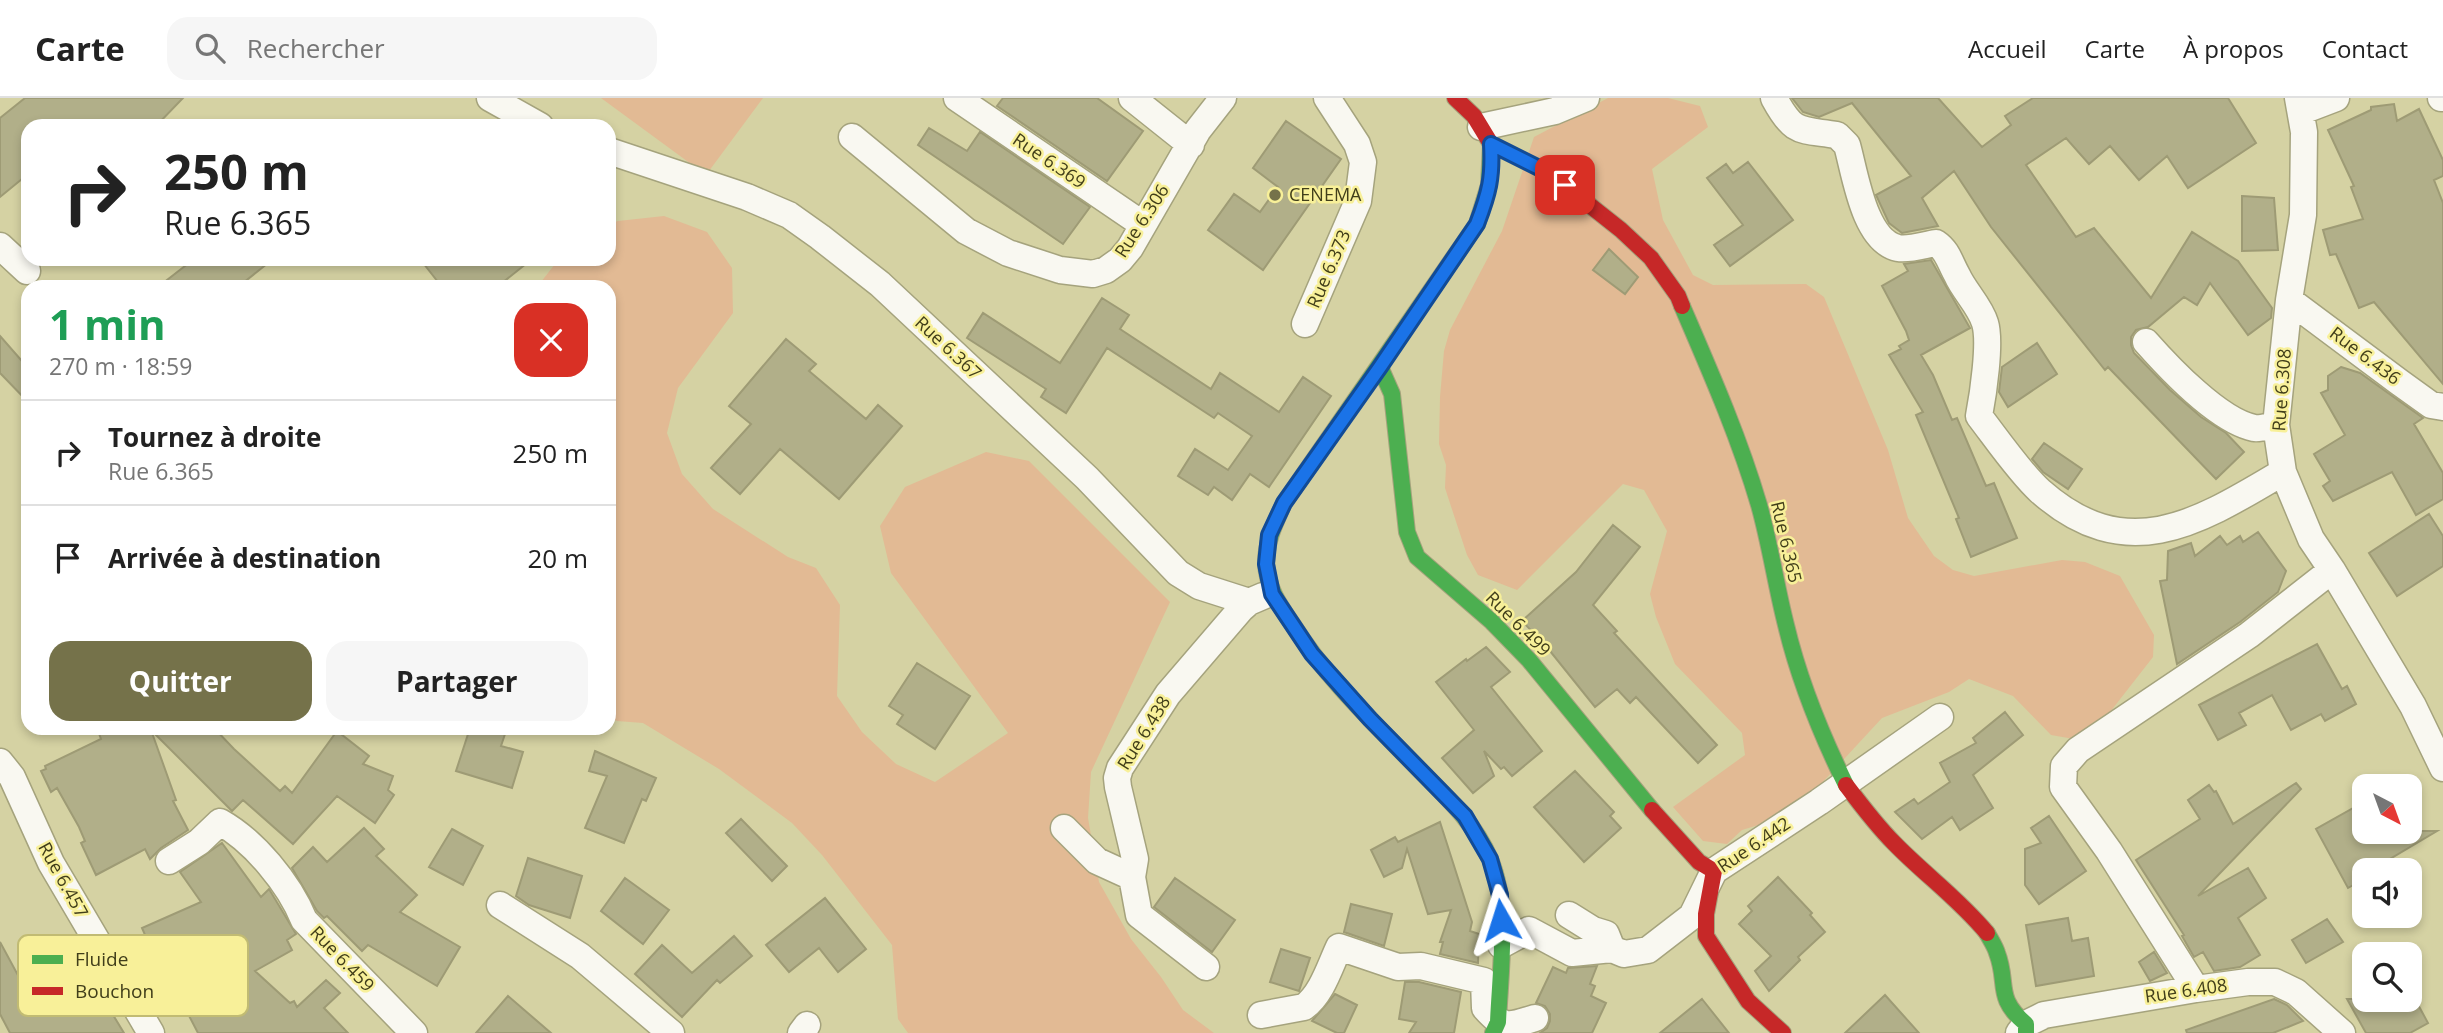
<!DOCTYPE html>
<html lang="fr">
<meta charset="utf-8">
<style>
:root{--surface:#fff;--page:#f6f6f6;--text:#222;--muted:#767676;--line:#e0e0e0;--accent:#75724a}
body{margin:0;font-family:"Open Sans",sans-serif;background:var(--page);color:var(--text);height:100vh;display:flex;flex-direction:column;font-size:26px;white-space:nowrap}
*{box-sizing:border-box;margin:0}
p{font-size:23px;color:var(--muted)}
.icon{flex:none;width:38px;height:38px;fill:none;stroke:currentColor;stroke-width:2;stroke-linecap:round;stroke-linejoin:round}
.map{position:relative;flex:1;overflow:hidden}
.drawer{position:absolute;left:21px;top:182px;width:595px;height:455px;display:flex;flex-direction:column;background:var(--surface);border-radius:21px;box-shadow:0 4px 10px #0003}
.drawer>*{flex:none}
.banner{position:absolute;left:21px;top:21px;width:595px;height:147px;border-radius:21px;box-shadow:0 4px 10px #0003;background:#fff;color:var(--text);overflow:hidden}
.needle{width:46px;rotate:139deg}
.tools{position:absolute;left:2352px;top:676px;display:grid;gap:14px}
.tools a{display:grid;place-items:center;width:70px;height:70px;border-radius:14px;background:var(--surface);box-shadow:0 4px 10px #0003;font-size:35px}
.pin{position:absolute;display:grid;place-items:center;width:60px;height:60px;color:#fff;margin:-30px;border-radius:14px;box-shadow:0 4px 10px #0006}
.me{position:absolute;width:77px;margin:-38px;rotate:354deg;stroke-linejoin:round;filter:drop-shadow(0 0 5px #0008)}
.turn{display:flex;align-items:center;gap:24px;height:147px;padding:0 28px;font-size:32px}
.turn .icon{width:91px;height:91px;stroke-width:2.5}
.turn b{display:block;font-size:49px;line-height:60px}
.round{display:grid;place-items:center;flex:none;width:74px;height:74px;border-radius:21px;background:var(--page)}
.overview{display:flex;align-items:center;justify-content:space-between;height:119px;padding:0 28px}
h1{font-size:42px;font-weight:700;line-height:52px;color:#1e9e55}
.primary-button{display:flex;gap:14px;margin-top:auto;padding:14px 28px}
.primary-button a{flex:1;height:80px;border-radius:21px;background:var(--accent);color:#fff;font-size:28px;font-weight:700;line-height:80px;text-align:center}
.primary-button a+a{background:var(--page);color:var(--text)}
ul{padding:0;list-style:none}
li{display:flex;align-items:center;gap:21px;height:105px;padding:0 28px;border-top:2px solid var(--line)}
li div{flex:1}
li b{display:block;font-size:26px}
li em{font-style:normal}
header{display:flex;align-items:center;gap:42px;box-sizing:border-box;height:98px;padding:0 35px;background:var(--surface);border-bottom:2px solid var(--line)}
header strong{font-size:33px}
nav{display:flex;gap:38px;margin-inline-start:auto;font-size:24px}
.search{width:490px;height:63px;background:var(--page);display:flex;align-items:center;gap:18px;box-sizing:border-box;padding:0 24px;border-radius:21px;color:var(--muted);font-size:26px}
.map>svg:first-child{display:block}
.green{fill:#e2ba94}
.building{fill:#b1af89;stroke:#9e9b75;stroke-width:2}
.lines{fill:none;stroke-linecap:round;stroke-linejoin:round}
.street-casing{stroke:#a5a37d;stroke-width:29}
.fast-casing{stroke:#a5a37d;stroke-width:18}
.jam-casing{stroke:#a5a37d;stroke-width:18}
.street{stroke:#f9f8f1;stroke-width:26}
.fast{stroke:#4caf50;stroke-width:16}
.jam{stroke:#c62828;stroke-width:16}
.route-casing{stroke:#114b97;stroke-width:18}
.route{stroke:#1a73e8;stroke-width:12}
.poi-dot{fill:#75724a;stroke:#f8f099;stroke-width:2.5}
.labels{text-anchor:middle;stroke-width:5;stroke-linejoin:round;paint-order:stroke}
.street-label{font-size:18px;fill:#413e1a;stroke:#f8f099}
.poi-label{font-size:18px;fill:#413e1a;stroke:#f8f099;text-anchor:start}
.key{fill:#f8f099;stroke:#c1bb73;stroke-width:2}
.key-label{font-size:19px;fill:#413e1a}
</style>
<header>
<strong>Carte</strong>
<div class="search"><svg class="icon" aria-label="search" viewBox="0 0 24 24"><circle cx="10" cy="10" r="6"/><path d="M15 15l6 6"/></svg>Rechercher</div>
<nav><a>Accueil</a><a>Carte</a><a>À propos</a><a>Contact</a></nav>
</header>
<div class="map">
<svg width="2443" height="935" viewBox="0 0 2443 935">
<rect width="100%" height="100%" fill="#d5d2a3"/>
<!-- green -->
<path class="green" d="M601,0H763L706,77Z
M1608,0H1668L1700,8L1708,29L1652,71L1663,122L1693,177L1713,187L1806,186L1824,199L1888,352L1908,420L1934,458L1953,472L1974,478L2062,462L2085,464L2120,478L2154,537L2153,559L2096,632L2074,641L2051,637L2013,598L1969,581L1949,594L1882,620L1820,687L1765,725L1742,732L1727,746L1703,743L1673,709L1745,657L1742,635L1675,566L1656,519L1650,496L1667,433L1644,392L1623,386L1517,492L1478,477L1467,457L1445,390L1446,367L1439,346L1440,299L1444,253L1450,232L1502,133L1534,39Z
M664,118L707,134L732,170L733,215L678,290L667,335L682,376L713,411L788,459L816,470L840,507L837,598L862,634L896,666L935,684L1008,635L891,475L880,428L905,389L986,354L1029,363L1170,504L1091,674L1088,720L1099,784L1131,841L1161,879L1183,912L1214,935H908L898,921L892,847L822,757L792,725L719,671L643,625L617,623L609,619V189H537L559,161H609V126L618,123Z"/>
<!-- building -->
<path class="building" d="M25,0H183L156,28H28V76L0,99V20Z
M1003,0H1097L1143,33L1107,83L997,8Z
M1792,0H1938L1982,49L2011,27L2005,18L2033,0H2228L2256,45L2188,90L2167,58L2139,82L2110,48L2089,66L2066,40L2026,67L2076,139L2094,130L2151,200L2192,134L2238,163L2272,210L2271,220L2248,237L2210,185L2197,207L2184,199L2148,229L2136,232L2131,239V247L2134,255L2170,292L2201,319L2226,335L2244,354L2216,381L2108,269L2105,272L1991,129L1954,73L1922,100L1938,128L1902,135L1889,125L1876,97L1911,78L1852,5L1819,19L1803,14Z
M2394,6L2397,23L2419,11L2443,62V78L2434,82L2443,105V286L2374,204L2359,210L2336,156L2330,157L2323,132L2363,121L2351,89L2354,88L2328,32L2371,12V9Z
M1286,23L1341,61L1263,172L1208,132L1234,96L1260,114L1278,89L1253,70Z
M929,30L967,53L980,34L1090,109L1063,146L918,47Z
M1748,64L1793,122L1730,168L1714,147L1743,127L1707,80L1726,66L1733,75Z
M2242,98L2274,100L2278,152L2242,153Z
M1609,151L1638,179L1625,196L1593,172Z
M194,161H273L238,189H158Z
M420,161H532L497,189H442Z
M1931,162L1970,230L1921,257L1933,277L1952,322L1957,320L1986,388L1994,385L2017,440L1971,459L1956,421L1959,420L1916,317L1923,314L1889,257L1901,251L1899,248L1909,242L1906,233L1882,188L1908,173L1904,166Z
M1102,200L1129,217L1120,231L1211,291L1220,275L1279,314L1303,279L1331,298L1269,389L1250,376L1232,402L1214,389L1208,397L1178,378L1195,351L1228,372L1252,338L1218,315L1214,320L1107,250L1066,315L1041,299L1046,291L967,240L983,215L1060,265Z
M0,238L28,270V304L0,275Z
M786,241L816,266L809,273L866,321L878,307L902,328L839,401L780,351L740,396L711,370L751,326L729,308Z
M2037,245L2057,276L2008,309L1999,294L2002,269Z
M2341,269L2360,275L2423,320L2414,326L2443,375V401L2416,417L2392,374L2333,403L2323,388L2330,383L2314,356L2345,337L2321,295L2328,292V278Z
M2044,345L2082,371L2068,391L2043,374L2032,361Z
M2429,416L2443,438V468L2397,498L2369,455Z
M1613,427L1640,449L1593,507L1617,533L1614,535L1717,647L1698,665L1636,599L1630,605L1617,591L1595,609L1546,548L1522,523L1576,474Z
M2258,434L2286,473L2278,494L2240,524L2177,566L2160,483L2167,482L2168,453L2191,445L2195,458L2220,438L2227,447L2240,438L2243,444Z
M2317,546L2342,591L2347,588L2356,606L2325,623L2321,616L2291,632L2272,597L2239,615L2246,627L2218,642L2199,607Z
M1486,549L1510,574L1491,589L1542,653L1512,678L1504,669L1501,671L1484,653L1494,678L1473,695L1442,660L1474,632L1436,584L1466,561L1467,563Z
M917,565L970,598L935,651L897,626L903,617L889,608Z
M2005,614L2023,637L1973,677L1993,710L1960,732L1952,719L1922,741L1895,714L1914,701L1918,706L1950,684L1940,665L1976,645L1973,640Z
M97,630H214L234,651L280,693L285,688L292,695L337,633L369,658L363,666L393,678L388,692L394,697L375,725L337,698L293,746L243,702L232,713L151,632L176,702L173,703L188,732L161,750L150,761L145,751L96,777L81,745L85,743L79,729L57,690L51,694L41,673L46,671L45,668L101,641Z
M470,630H507L501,648L523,654L512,690L456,673Z
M595,653L656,680L646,703L642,701L624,745L585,730L607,678L589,673Z
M1575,673L1614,714L1610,718L1621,730L1584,764L1534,709Z
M2296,685L2301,691L2198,798L2248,770L2266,800L2238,820L2260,857L2240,869L2214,873L2203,854L2194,859L2182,838L2184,837L2136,762L2200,721L2188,702L2209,687L2214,694L2216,693L2233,726Z
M2364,704V733H2437L2385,764L2389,772H2364V781L2348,790L2316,731Z
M2049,718L2086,773L2039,806L2025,787V751L2041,745L2031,730Z
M741,721L787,768L772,783L726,735Z
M1440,724L1472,824L1470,833L1479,836L1478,865L1440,856L1443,844H1440L1451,812L1428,816L1407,751L1402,770L1384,779L1371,752L1395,739L1398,744Z
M364,730L384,751L376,758L417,797L400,814L460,849L437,888L368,847L362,853L327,818L324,820L317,813L292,770L313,749L327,764Z
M452,731L483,748L463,787L429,769Z
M222,745L261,799L269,791L296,836L287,842L292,852L255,873L290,905L294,903L297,909L326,882L340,895L324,910L348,935H198L186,912L228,890L205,848L192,854L184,839L152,853L142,830L201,804L180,774Z
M528,760L582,778L570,820L529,807L516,798Z
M1778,779L1812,815L1810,817L1825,834L1798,859L1800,862L1769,893L1755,873L1771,858L1739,826L1752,813L1748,808Z
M625,780L669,812L643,846L601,813Z
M1175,780L1235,822L1212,854L1154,809Z
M825,800L866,851L838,874L819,850L789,874L766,847Z
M1351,806L1392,816L1384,848L1344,834Z
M2068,820L2072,843L2088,840L2094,878L2036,888L2026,827Z
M2327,821L2343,844L2306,865L2292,842Z
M734,838L752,858L720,885L717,882L682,919L635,876L662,847L692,875Z
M0,844L34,907L54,898L57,905L93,884L124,935H10L0,916Z
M1281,851L1310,860L1299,893L1270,884Z
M2154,854L2167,875L2150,883L2139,864Z
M1597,868L1590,886L1595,888L1591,898L1606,905L1592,935H1540L1547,930L1550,923V916L1545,908L1536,905L1553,869L1566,875L1568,870Z
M1405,884H1419L1461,894L1454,935H1409L1416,924L1399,921Z
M1335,896L1357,907L1344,935H1337L1312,923Z
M1885,897L1919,935H1845Z
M508,898L551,935H476Z
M1702,901L1729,935H1660Z
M2274,901L2287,907L2303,923L2273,935H2187L2186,932Z
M2347,901H2415L2428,925L2410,935H2366Z"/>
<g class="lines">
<defs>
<path id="street" d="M490,0L540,28
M957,0L1142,126
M1132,0L1191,47
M1774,0C1794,37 1799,31 1837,37L1847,47C1855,75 1864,143 1898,150C1909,152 1924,147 1936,145C1948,153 1950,165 1957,177C1964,193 1980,208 1985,225C1991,244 1983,297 1979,318C1996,340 2020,375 2040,393C2127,470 2199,424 2283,374
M2298,0L2304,34L2303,117L2289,202L2276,327L2283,374L2311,441L2332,472L2413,608L2443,670
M2441,0H2442
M2302,13L2336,0
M1481,29L1555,13L1586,0
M852,39L966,133L1008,155L1060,172L1093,176L1106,172L1120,162L1130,150L1198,32L1223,0
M609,53L747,99L789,117L820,139L880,186L1087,380L1178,475L1199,488L1249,504
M0,148L27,173
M2289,202L2399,284L2431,307L2443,309
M1305,226L1358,103L1363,64L1357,46L1327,0
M2146,244C2169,270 2219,323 2254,330C2260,331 2269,328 2276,327
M0,664L12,679L51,765L151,935
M1064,730L1097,763L1132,779
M169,763L199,744L220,724C254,743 289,785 304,822L414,935
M500,807L580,858L671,935
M1569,817L1593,832L1606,836L1612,851
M1501,847L1529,832L1572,855L1612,851L1624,856L1648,852L1692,818L1714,773L1819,704L1940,619
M1206,869L1139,817L1132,779L1135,761L1118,689L1117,680L1120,670L1168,596L1241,511L1249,504L1263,498
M2196,891L2109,753L2063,689L2064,668L2078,652L2249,537L2332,472
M1261,917L1304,909C1322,896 1330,868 1339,849L1398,869L1421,868L1484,883L1485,910C1505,932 1508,928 1535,920
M801,935L807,927
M2019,935L2026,926L2044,917L2196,891L2248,884H2275L2296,894L2342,935"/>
<path id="fast" d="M1491,46L1489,87L1477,126L1284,405C1275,425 1266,443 1266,465C1267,490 1280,508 1293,527C1325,578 1369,620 1411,663C1440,693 1473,721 1490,761C1510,808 1500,874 1498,924L1493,935
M1682,208C1710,273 1739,339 1759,407C1770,446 1776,488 1786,527C1799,582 1821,636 1846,687
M1380,269L1392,296L1407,434L1417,459L1491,523L1529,562L1652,712
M1987,835C1990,841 1995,848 1997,855C2009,886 1994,899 2026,926V935"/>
<path id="jam" d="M1455,0L1474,18L1491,46L1549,75L1621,132L1651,160L1678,198L1682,208
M1846,687C1861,707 1876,727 1894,745C1924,776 1959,801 1987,835
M1652,712L1699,764L1714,773L1706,816V838L1748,903L1783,935"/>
</defs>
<!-- street casing -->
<use href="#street" class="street-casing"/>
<!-- fast casing -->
<use href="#fast" class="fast-casing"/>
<!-- jam casing -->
<use href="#jam" class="jam-casing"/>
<!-- street -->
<use href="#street" class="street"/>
<!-- fast -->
<use href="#fast" class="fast"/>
<!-- jam -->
<use href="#jam" class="jam"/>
</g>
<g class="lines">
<defs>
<path id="route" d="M1501,822L1500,797L1490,761L1465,718L1370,621L1312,556L1272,496L1266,466L1269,437L1284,405L1380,269L1477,126C1489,95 1493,79 1491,46L1549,75L1565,87"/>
</defs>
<!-- route casing -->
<use href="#route" class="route-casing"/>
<!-- route -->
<use href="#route" class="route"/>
</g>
<!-- markers -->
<circle class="poi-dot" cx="1275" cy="97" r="7"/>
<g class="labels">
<!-- street labels -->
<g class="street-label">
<text transform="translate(1049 63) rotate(34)" y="6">Rue 6.369</text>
<text transform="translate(1142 123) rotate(-57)" y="6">Rue 6.306</text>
<text transform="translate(1329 171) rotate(-67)" y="6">Rue 6.373</text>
<text transform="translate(948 250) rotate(43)" y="6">Rue 6.367</text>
<text transform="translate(2365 258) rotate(37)" y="6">Rue 6.436</text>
<text transform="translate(2282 292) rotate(-86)" y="6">Rue 6.308</text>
<text transform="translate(1786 444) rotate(77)" y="6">Rue 6.365</text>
<text transform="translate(1518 526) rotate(45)" y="6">Rue 6.499</text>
<text transform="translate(1144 635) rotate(-58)" y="6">Rue 6.438</text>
<text transform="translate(1754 747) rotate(-34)" y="6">Rue 6.442</text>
<text transform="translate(63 782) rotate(61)" y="6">Rue 6.457</text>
<text transform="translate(342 861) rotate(46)" y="6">Rue 6.459</text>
<text transform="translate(2186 893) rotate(-8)" y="6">Rue 6.408</text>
</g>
<!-- poi labels -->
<g class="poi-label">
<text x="1289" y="103">CENEMA</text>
</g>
</g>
<!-- legend -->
<rect x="18" y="837" width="230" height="81" rx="10" class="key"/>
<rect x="32" y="857" width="31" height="9" fill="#4caf50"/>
<rect x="32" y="889" width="31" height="8" fill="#c62828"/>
<g class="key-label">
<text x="75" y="868">Fluide</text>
<text x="75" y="900">Bouchon</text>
</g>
</svg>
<div class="tools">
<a><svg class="needle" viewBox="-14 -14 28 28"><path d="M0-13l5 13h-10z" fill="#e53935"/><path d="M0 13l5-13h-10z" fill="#767676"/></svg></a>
<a><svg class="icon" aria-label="sound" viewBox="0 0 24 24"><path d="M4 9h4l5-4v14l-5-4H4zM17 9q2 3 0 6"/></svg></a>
<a><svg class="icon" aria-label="search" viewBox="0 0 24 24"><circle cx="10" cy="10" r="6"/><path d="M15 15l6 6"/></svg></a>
</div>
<div class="pin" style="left:1565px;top:87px;background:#d93025"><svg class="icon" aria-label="arrive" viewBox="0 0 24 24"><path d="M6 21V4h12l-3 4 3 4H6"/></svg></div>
<svg class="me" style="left:1501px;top:822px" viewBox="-20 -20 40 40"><path d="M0-17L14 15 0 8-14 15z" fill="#1a73e8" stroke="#fff" stroke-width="4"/></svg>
<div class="banner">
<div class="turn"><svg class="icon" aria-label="right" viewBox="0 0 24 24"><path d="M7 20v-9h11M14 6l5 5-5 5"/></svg><div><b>250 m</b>Rue 6.365</div></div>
</div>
<section class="drawer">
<div class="overview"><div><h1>1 min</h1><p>270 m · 18:59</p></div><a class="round" style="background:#d93025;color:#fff"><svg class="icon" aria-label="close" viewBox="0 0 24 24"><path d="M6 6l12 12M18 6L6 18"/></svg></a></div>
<ul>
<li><svg class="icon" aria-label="right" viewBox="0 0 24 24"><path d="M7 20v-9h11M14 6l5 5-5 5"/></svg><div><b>Tournez à droite</b><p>Rue 6.365</p></div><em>250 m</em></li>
<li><svg class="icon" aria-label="arrive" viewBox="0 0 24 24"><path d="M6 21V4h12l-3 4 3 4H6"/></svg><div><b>Arrivée à destination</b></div><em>20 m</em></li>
</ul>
<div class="primary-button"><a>Quitter</a><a>Partager</a></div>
</section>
</div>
